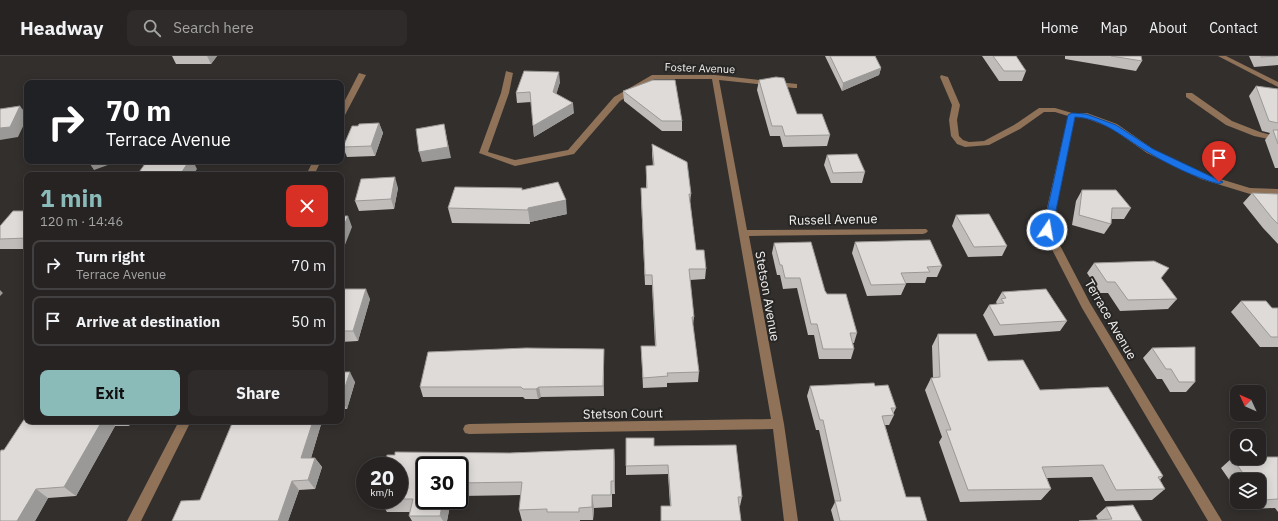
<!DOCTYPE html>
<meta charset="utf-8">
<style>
:root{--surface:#262322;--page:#2e2b2a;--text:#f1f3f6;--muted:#a4a4a5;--line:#424040;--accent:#8bbbb9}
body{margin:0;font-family:"IBM Plex Sans",sans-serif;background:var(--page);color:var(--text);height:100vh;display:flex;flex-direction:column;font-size:15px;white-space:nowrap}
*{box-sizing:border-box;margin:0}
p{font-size:13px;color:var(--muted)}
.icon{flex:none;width:22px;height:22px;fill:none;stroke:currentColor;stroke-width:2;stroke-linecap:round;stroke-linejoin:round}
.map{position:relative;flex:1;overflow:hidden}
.side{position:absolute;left:24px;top:116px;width:320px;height:252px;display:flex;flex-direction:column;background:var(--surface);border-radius:8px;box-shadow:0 2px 10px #0003,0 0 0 1px var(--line)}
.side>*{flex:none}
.hud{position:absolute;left:24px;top:24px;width:320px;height:84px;border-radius:8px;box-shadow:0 2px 10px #0003,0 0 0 1px var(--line);background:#202124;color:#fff;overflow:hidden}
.needle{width:26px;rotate:314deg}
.buttons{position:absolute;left:1230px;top:329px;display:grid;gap:8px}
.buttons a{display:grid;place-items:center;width:36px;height:36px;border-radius:8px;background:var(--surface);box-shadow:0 2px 10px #0003,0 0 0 1px var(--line);font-size:20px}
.speed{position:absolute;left:356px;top:401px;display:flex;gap:8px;font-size:20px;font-weight:700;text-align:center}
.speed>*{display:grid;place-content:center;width:52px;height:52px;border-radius:50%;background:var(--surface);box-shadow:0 2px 10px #0003,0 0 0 1px var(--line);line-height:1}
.speed small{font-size:10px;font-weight:400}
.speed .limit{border:2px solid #111;border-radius:6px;background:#fff;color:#111}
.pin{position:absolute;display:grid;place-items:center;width:34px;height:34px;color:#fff;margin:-41px -17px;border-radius:50% 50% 50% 0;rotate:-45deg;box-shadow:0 0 4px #0007}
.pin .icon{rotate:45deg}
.me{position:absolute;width:44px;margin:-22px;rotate:12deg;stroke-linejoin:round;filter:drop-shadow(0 0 3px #0008)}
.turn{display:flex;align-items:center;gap:14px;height:84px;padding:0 16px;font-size:18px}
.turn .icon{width:52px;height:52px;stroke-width:2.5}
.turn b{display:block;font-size:28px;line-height:34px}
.round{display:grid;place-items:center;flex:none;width:42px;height:42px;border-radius:8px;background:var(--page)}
.head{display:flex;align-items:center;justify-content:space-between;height:68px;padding:0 16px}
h1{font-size:24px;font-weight:800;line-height:30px;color:var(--accent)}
.action{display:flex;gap:8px;margin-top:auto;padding:8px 16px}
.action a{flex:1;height:46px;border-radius:8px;background:var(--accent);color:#111;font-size:16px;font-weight:800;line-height:46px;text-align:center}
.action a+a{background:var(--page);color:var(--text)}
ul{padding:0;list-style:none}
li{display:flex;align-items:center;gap:12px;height:50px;margin:0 8px 6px;padding:0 8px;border:2px solid var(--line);border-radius:8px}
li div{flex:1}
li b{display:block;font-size:15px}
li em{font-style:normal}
header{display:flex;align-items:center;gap:24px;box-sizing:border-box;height:56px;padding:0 20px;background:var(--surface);border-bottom:1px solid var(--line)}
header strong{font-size:19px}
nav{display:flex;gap:22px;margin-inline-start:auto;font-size:14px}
.search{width:280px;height:36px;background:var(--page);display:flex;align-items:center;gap:10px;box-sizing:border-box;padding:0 14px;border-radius:8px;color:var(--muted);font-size:15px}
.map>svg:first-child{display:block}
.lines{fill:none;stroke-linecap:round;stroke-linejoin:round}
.minor{fill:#8f7258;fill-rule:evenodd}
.wall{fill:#bfbcba}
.shaded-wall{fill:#9b9997}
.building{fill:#dedbd8;stroke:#9b9997}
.route{fill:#1a73e8;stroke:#114b97}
.labels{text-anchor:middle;stroke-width:4;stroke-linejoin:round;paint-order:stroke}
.far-street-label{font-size:11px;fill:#f2f0ef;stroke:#282624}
.street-label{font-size:13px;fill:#f2f0ef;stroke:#282624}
</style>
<header>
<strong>Headway</strong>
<div class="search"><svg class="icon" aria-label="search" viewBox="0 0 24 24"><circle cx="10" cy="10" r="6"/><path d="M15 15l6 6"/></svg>Search here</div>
<nav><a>Home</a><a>Map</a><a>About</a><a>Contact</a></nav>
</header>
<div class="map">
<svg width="1278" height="465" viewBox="0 0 1278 465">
<rect width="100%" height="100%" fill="#322f2d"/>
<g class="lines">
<!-- minor -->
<path class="minor" d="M1218,0H1226L1278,26V31Z
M506,15L513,17L509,37L488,96L515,104L568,94L614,41L652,19H715L797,28V32H794L719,24L747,174L926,173L928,175L926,177L923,178L749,180L784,368L798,465H784L773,373L469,378L465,377L463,373L465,369L469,368L771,363L712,23H654L620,45L574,98L515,110L479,97L501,37Z
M359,17L366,19L345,59L341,61V52Z
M941,19L948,21L960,49L957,64L959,80L963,84L969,86L984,85L1014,69L1039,52H1055L1072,57H1087L1117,68L1153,93L1207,119L1250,132L1278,133V139L1250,138L1201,123L1147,97L1111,72L1083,61H1075L1052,174L1090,247L1222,465H1208L1082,252L1042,174L1068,60L1055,56H1044L1020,73L989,89L965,91L957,88L951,80L949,64L952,49L940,21Z
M1186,37H1192L1232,65L1260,76L1278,81V85L1254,80L1226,69L1186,41Z
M313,105H321L314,119H306Z
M179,365H191L141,465H127Z"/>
</g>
<!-- wall -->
<path class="wall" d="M172,0H217L211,8H176Z
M825,0H875L881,12L879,19L842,35Z
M982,0H1016L1026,15L1022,25H999Z
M1065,0H1141L1142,5L1136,15L1065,3Z
M1249,0H1278V9L1254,11Z
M759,24L797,58L830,79L827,90L783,91L780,80H770L757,34Z
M560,26L556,38L574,57L534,81L531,46L517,47L516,37Z
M1256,30L1278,33V112H1275L1265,84L1270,77L1262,75L1249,40Z
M623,35L682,65V75H662L624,45Z
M379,67L383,77L375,100L347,101L343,91Z
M652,88L691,138L690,146L696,194L706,213L705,223L690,224L694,261L693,269L699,316L698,326L667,327V331L643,332L641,290H655L652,229H645L641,142V132H646V110H653L652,98Z
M827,99L865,116L862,127H831L824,109Z
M398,132L394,153L359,155L355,145Z
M522,132V134L567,158L530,166V168L452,167L448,152Z
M1082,134L1131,152L1124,163H1111V168L1104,178L1072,169L1076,145Z
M1252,137L1278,138V188L1263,172L1243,147Z
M27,155V193H0V170Z
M956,159L1007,190L1002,200L968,201L952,170Z
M855,186L942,210L937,221H927L925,227H905L906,228L901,239L867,240L852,197Z
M774,187L825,235L857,277L854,287H853L854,293L851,303H819L814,279H808L797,232L783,233L780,219H777L772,197Z
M1094,207L1161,222L1177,243L1168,253L1120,255L1108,237H1100L1087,217Z
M341,233L370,243L358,285L341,286Z
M1002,236L1067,265L1060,275L994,280L983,259L989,249L997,248L996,246Z
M1241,245L1272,252H1278V291H1260L1231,256Z
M938,278L988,305L1040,334L1163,420L1160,424L1165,433L1152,444L1105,445L1092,421L1047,422L1051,433L1041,444L960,446L939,386L942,381L925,334L931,322H933L932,290Z
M1152,292L1195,326L1186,336H1170L1162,323H1157L1143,302Z
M604,293V340L541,341L538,343H525L523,341H423L420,331Z
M341,316L355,326L347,353H341Z
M810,330H875L896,352L893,358L894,359L889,369H885L906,441L927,465H834L831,454L835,446L819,374H816L807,340Z
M27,365H132L129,370H115L76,440L48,442L35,465L4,394Z
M233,365H322L311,402H315L322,411L315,433L299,434L288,465H172L200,444Z
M626,382L654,390L742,441L740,450H739L741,465H661V450H670L668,418L626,419Z
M614,393L615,438H612V451L594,452L593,464H580V465H522L519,454L521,439L459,440V410L425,444H451L447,465H412L409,460L410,456H387L379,444H399V410L510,397Z
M1278,401V456L1275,452L1250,453L1245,446H1259V424H1237V435L1221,412L1232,402Z
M1106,451L1142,465L1098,464L1096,460Z"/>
<!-- shaded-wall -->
<path class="shaded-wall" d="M207,0H217L211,8Z
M881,12L879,19L842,35L843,27Z
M559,16L560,26L554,46L553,36Z
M573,47L574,57L534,81L533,70Z
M20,50L27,59V62L18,81L0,84V72Z
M379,67L383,77L375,100L371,90Z
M444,68L451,102L422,106L419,96Z
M88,105H119L94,114Z
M189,105H193L197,113L193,119H180Z
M395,121L398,132L394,153L391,143Z
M566,144L567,158L530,166V168L528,154V152Z
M348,160L352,171L341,199V177Z
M366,233L370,243L358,285L353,275Z
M0,234L3,237L0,240Z
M604,293V340L603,330Z
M350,316L355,326L347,353L341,343Z
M539,331L541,341L538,343L536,333Z
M102,365H109L115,370L76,440L64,431Z
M125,365H132L129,370Z
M313,365H322L308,412L301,402Z
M614,393L615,406V438L614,425Z
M315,402L322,411L315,433L308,424Z
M292,425L299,434L288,465H278Z
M36,433L48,442L35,465H17Z
M592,439L594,452L593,464L592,451Z
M443,444H451L447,465H443L440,460Z"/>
<!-- building -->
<path class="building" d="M830,0H875L881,12L843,27Z
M993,0H1016L1026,15H1004Z
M1111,0H1141L1142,5Z
M1261,0H1276L1261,1Z
M524,15L559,16L553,36L573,47L533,70L530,36L516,37Z
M776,21L784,22L797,58H822L830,79L785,80L782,70H772L759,24Z
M653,24H675L682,65H662L623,35Z
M1256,30L1278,33V67L1269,65Z
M20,50L10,71L0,72V53Z
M379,67L371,90L343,91L352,70H358L359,68Z
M444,68L448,91L419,96L416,73Z
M1273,74H1278V88Z
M652,88L687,106L691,138H689L696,194H704L706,213H689L694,261H692L699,316L667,317L668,320L643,322L641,290H656L652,219H645L641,132H647L646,110L654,109Z
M857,98L865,116L833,117L827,99Z
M147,105H189L180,119H137Z
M395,121L391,143L355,145L361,123Z
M558,126L566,144L528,152V154L448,152L455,131L522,132V134Z
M1082,134H1116L1131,152H1112L1111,168L1079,159Z
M1252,137L1278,138V168L1272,162Z
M13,155H27V182L0,183V170Z
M989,158L1007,190L974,191L956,159Z
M341,160H348L341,177Z
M930,184L942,210L927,211L930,216L901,217L906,228L871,229L855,186Z
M811,186L825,235L827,238H846L857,277H850L854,293H823L817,268H811L800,222H785L782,209H780L774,187Z
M1154,205L1169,212L1161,222L1177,243L1128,244L1115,226H1107L1094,207Z
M341,233H366L353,275H341Z
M1046,233L1067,265L1000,269L989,249L1004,247L1001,243L1006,242L1002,236Z
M1241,245H1266L1272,252H1278V281H1271Z
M938,278H976L988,305L1023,304L1040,334L1108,331L1163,420L1158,421L1165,433L1116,434L1103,409L1042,411L1051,433L968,434L946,374H951L931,322L940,321Z
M1195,291V326H1179L1171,313H1166L1152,292Z
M526,292L604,293L603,330L539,331L536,333H523L521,331H420L428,296Z
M341,316H350L341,343Z
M874,327L875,330L888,329L896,352H891L894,359L882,360L906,441H920L927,465H840L835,445H841L823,364H820L810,330Z
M27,359V365H102L64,431L36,433L17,465H0V396L1,394H4Z
M233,365H313L301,402H315L308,424L292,425L278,465H172L181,445L200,444Z
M626,382H654V390L736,389L742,441H738L741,465H661V450H671L668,409L626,410Z
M614,393V425H611V439H592V451L579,452V456H547V453L519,454L522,426L459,427V410H425V444H443L440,460H409L413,443H399V410H384L387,399H395V396L510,397Z
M1259,401H1278V443L1262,444L1259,439V424H1248L1232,402H1259Z
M1133,449L1142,465H1079L1112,463L1106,451Z"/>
<!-- route -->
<path class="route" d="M1072,57L1086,58L1116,69L1153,93L1223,126L1219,128C1196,122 1167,108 1146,95C1124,82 1102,62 1075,61L1052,174L1050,176H1044L1043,174L1068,59Z"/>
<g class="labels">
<!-- far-street labels -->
<g class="far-street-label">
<text transform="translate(700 12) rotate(2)" y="4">Foster Avenue</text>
</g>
<!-- street labels -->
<g class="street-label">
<text transform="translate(833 163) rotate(-1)" y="5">Russell Avenue</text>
<text transform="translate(768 240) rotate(80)" y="5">Stetson Avenue</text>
<text transform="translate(1111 263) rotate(60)" y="5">Terrace Avenue</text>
<text transform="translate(623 357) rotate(-1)" y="5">Stetson Court</text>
</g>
</g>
</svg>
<div class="buttons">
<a><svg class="needle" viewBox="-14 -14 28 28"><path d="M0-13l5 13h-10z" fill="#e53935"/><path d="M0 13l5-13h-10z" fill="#a4a4a5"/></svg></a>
<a><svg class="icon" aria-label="search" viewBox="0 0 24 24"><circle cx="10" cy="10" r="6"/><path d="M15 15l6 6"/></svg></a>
<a><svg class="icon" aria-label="layers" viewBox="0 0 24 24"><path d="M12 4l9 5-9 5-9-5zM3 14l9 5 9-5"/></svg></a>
</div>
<div class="speed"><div>20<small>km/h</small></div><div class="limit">30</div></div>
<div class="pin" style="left:1219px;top:126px;background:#d93025"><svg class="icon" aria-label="arrive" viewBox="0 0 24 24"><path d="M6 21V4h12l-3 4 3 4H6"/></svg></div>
<svg class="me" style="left:1047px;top:174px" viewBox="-20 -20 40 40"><circle r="17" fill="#1a73e8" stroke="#fff" stroke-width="3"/><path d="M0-11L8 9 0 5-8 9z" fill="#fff"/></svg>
<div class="hud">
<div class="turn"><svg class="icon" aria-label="right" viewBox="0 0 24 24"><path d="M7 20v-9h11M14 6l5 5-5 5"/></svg><div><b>70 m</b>Terrace Avenue</div></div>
</div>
<section class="side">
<div class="head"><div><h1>1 min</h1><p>120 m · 14:46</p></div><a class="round" style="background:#d93025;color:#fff"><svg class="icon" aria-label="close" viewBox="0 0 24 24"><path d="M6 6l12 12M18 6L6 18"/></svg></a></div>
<ul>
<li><svg class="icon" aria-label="right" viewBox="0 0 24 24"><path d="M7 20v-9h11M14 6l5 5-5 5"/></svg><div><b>Turn right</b><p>Terrace Avenue</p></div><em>70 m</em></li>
<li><svg class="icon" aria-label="arrive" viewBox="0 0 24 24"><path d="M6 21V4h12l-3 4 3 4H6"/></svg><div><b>Arrive at destination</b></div><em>50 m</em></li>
</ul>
<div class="action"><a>Exit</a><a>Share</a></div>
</section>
</div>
